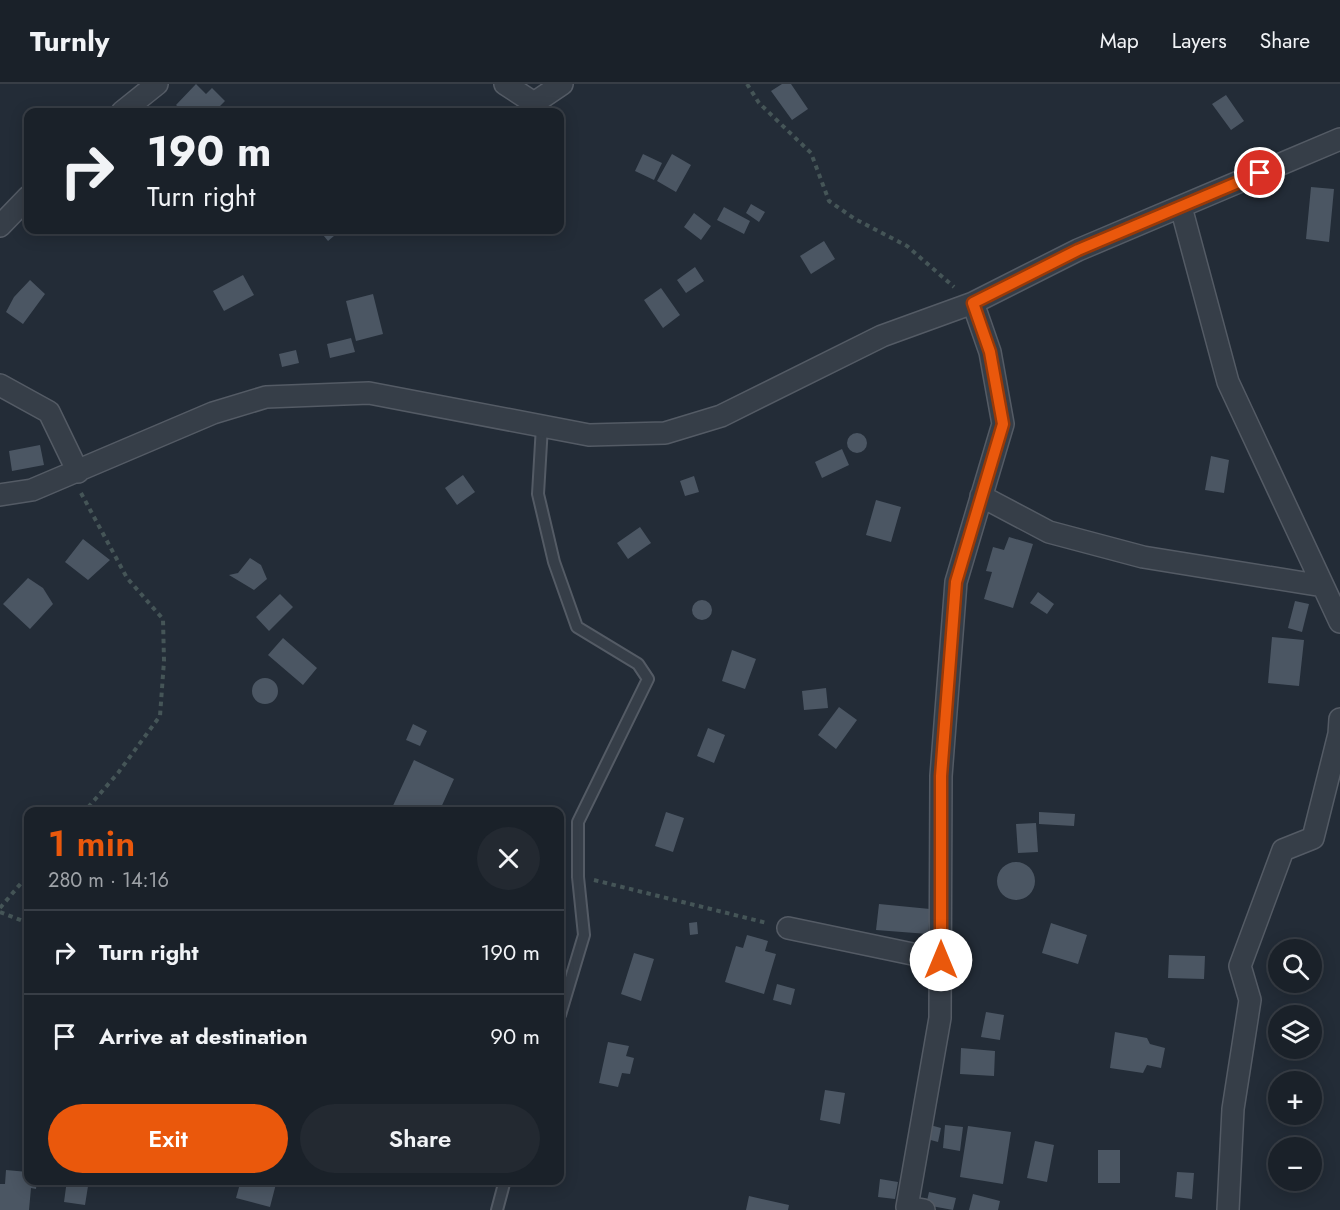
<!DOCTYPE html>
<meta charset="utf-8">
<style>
:root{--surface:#1a2129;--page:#232931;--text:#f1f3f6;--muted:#9fa3a8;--line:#383e46;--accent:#ea580c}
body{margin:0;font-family:Jost,sans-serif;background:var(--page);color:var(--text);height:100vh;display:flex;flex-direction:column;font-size:22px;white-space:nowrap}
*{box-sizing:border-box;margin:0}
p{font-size:20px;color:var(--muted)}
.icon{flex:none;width:33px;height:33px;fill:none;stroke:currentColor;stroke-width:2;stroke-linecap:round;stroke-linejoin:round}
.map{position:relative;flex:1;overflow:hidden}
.sheet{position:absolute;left:24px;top:723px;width:540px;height:378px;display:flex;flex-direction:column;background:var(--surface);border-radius:12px;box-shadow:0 3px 15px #0003,0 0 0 2px var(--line)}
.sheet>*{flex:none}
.hud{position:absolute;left:24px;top:24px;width:540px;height:126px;border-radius:12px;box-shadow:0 3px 15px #0003,0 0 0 2px var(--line);background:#1a2129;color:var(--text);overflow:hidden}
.fabs{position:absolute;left:1268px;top:855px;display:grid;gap:12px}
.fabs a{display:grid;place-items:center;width:54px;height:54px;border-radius:50%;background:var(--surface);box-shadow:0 3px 15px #0003,0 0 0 2px var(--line);font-size:30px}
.pin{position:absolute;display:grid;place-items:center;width:51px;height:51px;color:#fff;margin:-26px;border:3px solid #fff;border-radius:50%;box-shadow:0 2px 6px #0007}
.me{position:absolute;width:66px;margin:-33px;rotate:0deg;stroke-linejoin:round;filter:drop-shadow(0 0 4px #0008)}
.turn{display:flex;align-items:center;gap:21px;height:126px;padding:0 24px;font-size:27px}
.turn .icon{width:78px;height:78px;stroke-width:2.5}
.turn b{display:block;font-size:42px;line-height:51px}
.round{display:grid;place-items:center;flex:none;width:63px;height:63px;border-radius:32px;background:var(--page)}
.head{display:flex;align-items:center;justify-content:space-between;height:102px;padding:0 24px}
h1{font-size:36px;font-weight:600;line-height:45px;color:var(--accent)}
.cta{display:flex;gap:12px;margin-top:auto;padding:12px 24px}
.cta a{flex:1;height:69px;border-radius:36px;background:var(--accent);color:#fff;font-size:24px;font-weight:600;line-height:69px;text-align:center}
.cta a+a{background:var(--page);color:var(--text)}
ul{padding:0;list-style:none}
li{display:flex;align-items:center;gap:18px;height:84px;padding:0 24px;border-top:2px solid var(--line)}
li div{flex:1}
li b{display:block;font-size:22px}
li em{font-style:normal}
header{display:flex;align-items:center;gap:36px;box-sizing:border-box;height:84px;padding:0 30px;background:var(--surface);border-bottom:2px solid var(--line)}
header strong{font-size:28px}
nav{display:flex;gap:33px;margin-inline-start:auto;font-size:21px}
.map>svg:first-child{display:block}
.building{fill:#4b5663}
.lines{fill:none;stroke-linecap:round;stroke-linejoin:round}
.service-casing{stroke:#545b65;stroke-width:14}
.minor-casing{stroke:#545b65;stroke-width:24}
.path{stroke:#455557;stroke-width:4;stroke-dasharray:4.5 4.5;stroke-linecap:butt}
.service{stroke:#363e48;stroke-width:10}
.minor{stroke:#363e48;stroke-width:21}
.route-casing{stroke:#983908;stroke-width:15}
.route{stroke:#ea580c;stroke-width:10}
</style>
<header>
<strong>Turnly</strong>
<nav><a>Map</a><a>Layers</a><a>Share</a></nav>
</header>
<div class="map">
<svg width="1340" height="1126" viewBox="0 0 1340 1126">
<rect width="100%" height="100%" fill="#232c37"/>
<!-- building -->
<path class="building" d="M196,0L206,10L212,4L225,17L214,28H184L176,21Z
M782,0H791L808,25L792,36L771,7Z
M1226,11L1244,37L1231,46L1212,20Z
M643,70L662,79L654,96L635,87Z
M672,70L691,81L676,108L657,97Z
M1311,103L1334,105L1329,158L1306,155Z
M751,120L765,128L759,138L746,129Z
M724,123L750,137L744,150L717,136Z
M694,129L711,142L701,156L684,143Z
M319,146H341L328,157Z
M824,157L835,175L811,190L800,172Z
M695,183L704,197L686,209L677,196Z
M243,191L254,211L224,227L213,207Z
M30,196L45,210L23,240L6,228L14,213Z
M661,204L680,231L663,244L644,216Z
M373,210L383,250L356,257L346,217Z
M351,254L355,268L330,274L327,260Z
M296,266L299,279L282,283L279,270Z
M847 359a10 10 0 1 1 20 0a10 10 0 1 1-20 0Z
M40,361L44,381L12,387L9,367Z
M842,365L849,381L822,394L815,378Z
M1211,372L1229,376L1224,409L1205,406Z
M463,391L475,408L457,421L445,404Z
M694,392L699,408L685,412L680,397Z
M876,416L901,423L891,458L866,451Z
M640,443L651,459L628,475L617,459Z
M1009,453L1033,460L1013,524L984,515L992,488L986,487L993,463L1004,466Z
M83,455L110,476L88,496L65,478Z
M250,474L261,481L267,495L254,506L229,491L238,489Z
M28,494L43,504L53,520L30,545L3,520Z
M1038,508L1054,520L1047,530L1030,519Z
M280,510L293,523L269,547L256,533Z
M692 526a10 10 0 1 1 20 0a10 10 0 1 1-20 0Z
M1295,517L1309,520L1302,548L1288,544Z
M1272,553L1304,556L1299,602L1268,599Z
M283,554L317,584L303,601L268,571Z
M732,566L756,575L745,605L722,597Z
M252 607a13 13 0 1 1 26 0a13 13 0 1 1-26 0Z
M826,604L828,624L804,626L802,607Z
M839,623L857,636L836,665L818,651Z
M413,640L427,647L420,662L406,656Z
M708,644L725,651L714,679L697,672Z
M414,676L454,695L439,728L391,726Z
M666,728L684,734L673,768L655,762Z
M1039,728L1075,730L1074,742L1039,740Z
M1036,739L1038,768L1018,769L1016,740Z
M997 797a19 19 0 1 1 38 0a19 19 0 1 1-38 0Z
M879,820L930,825L928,850L876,846Z
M697,838L698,850L690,851L689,839Z
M1051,839L1087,851L1078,880L1042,869Z
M747,851L768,857L765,867L776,870L764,910L725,898L736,862L743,864Z
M634,869L654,875L641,917L621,910Z
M1169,871L1205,872L1204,895L1168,894Z
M777,900L795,905L791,921L773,916Z
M986,928L1004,931L1000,956L981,953Z
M1115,948L1147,954L1150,960L1165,964L1161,984L1147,981L1143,989L1110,984Z
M608,958L629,962L626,972L634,974L630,990L622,989L618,1003L599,999Z
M961,964L995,967L994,992L960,990Z
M825,1006L845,1009L840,1040L820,1036Z
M930,1041L941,1044L938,1058L927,1055Z
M945,1041L963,1043L960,1067L943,1064Z
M968,1042L1011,1048L1003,1100L960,1093Z
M1035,1057L1054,1061L1047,1098L1027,1094Z
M1098,1066H1120V1099H1098Z
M6,1086L28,1088V1096H37L36,1105L31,1104L29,1126H0V1100H5Z
M1177,1088L1194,1089L1192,1115L1175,1113Z
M880,1095L898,1098L895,1115L878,1113Z
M67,1096H89L85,1121L64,1118Z
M241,1096H277L270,1123L236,1114Z
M929,1108L956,1114L953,1126L926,1121Z
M973,1110L1000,1117L998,1126H969Z
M749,1112L789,1121L788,1126H746Z"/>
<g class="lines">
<defs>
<path id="service" d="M542,342L538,410L554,478L577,543L638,580L648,595L578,738V793L584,851L560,931
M497,1126L505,1096"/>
<path id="minor" d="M505,0L534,19L562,0
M122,28L157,0
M1181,123L1228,298L1340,538
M0,142L28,113
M0,301L49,328L78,388
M0,411L32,406L213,329L266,313L369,309L589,351L665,349L721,332L882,252L973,219L1078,166L1340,55
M981,412L1049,448L1143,473L1323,502
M788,844L941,876
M924,1126L907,1123L940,934L941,692L956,498L1003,340L990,268L973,219
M1228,1126L1233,1025L1250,916L1240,882L1283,766L1313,754L1339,650L1340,635"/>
</defs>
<!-- service casing -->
<use href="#service" class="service-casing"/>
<!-- minor casing -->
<use href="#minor" class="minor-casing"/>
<!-- path -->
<path class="path" d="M747,0L759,19L811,69L829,117L855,135L907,162L954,203
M81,409L127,494L163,535L164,577L160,632L118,689L84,728
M594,796L767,839
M0,824L28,791
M0,828L28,839"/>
<!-- service -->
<use href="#service" class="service"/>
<!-- minor -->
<use href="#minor" class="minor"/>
</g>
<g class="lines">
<defs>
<path id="route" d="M941,876V692L956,498L1003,340L990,268L973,219L1078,166L1260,89"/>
</defs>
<!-- route casing -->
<use href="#route" class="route-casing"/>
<!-- route -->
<use href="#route" class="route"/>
</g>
</svg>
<div class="fabs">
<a><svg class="icon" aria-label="search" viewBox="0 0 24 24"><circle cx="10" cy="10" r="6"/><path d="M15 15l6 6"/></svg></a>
<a><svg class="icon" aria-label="layers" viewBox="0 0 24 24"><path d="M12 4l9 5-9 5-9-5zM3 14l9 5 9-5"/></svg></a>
<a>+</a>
<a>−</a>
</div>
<div class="pin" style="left:1260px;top:89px;background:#d93025"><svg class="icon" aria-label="arrive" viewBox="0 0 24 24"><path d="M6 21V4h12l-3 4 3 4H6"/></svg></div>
<svg class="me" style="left:941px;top:876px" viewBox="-20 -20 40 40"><circle r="19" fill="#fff"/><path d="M0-13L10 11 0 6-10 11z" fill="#ea580c"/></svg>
<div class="hud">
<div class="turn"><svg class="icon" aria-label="right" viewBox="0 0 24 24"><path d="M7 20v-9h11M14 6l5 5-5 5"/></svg><div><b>190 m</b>Turn right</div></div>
</div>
<section class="sheet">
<div class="head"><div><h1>1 min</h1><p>280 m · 14:16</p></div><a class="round"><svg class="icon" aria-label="close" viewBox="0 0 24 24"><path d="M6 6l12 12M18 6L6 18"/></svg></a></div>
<ul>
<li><svg class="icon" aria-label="right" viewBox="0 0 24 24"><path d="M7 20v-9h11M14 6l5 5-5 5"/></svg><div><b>Turn right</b></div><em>190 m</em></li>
<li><svg class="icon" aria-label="arrive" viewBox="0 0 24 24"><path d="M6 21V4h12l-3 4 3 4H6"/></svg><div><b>Arrive at destination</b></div><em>90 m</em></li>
</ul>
<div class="cta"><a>Exit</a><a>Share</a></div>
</section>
</div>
